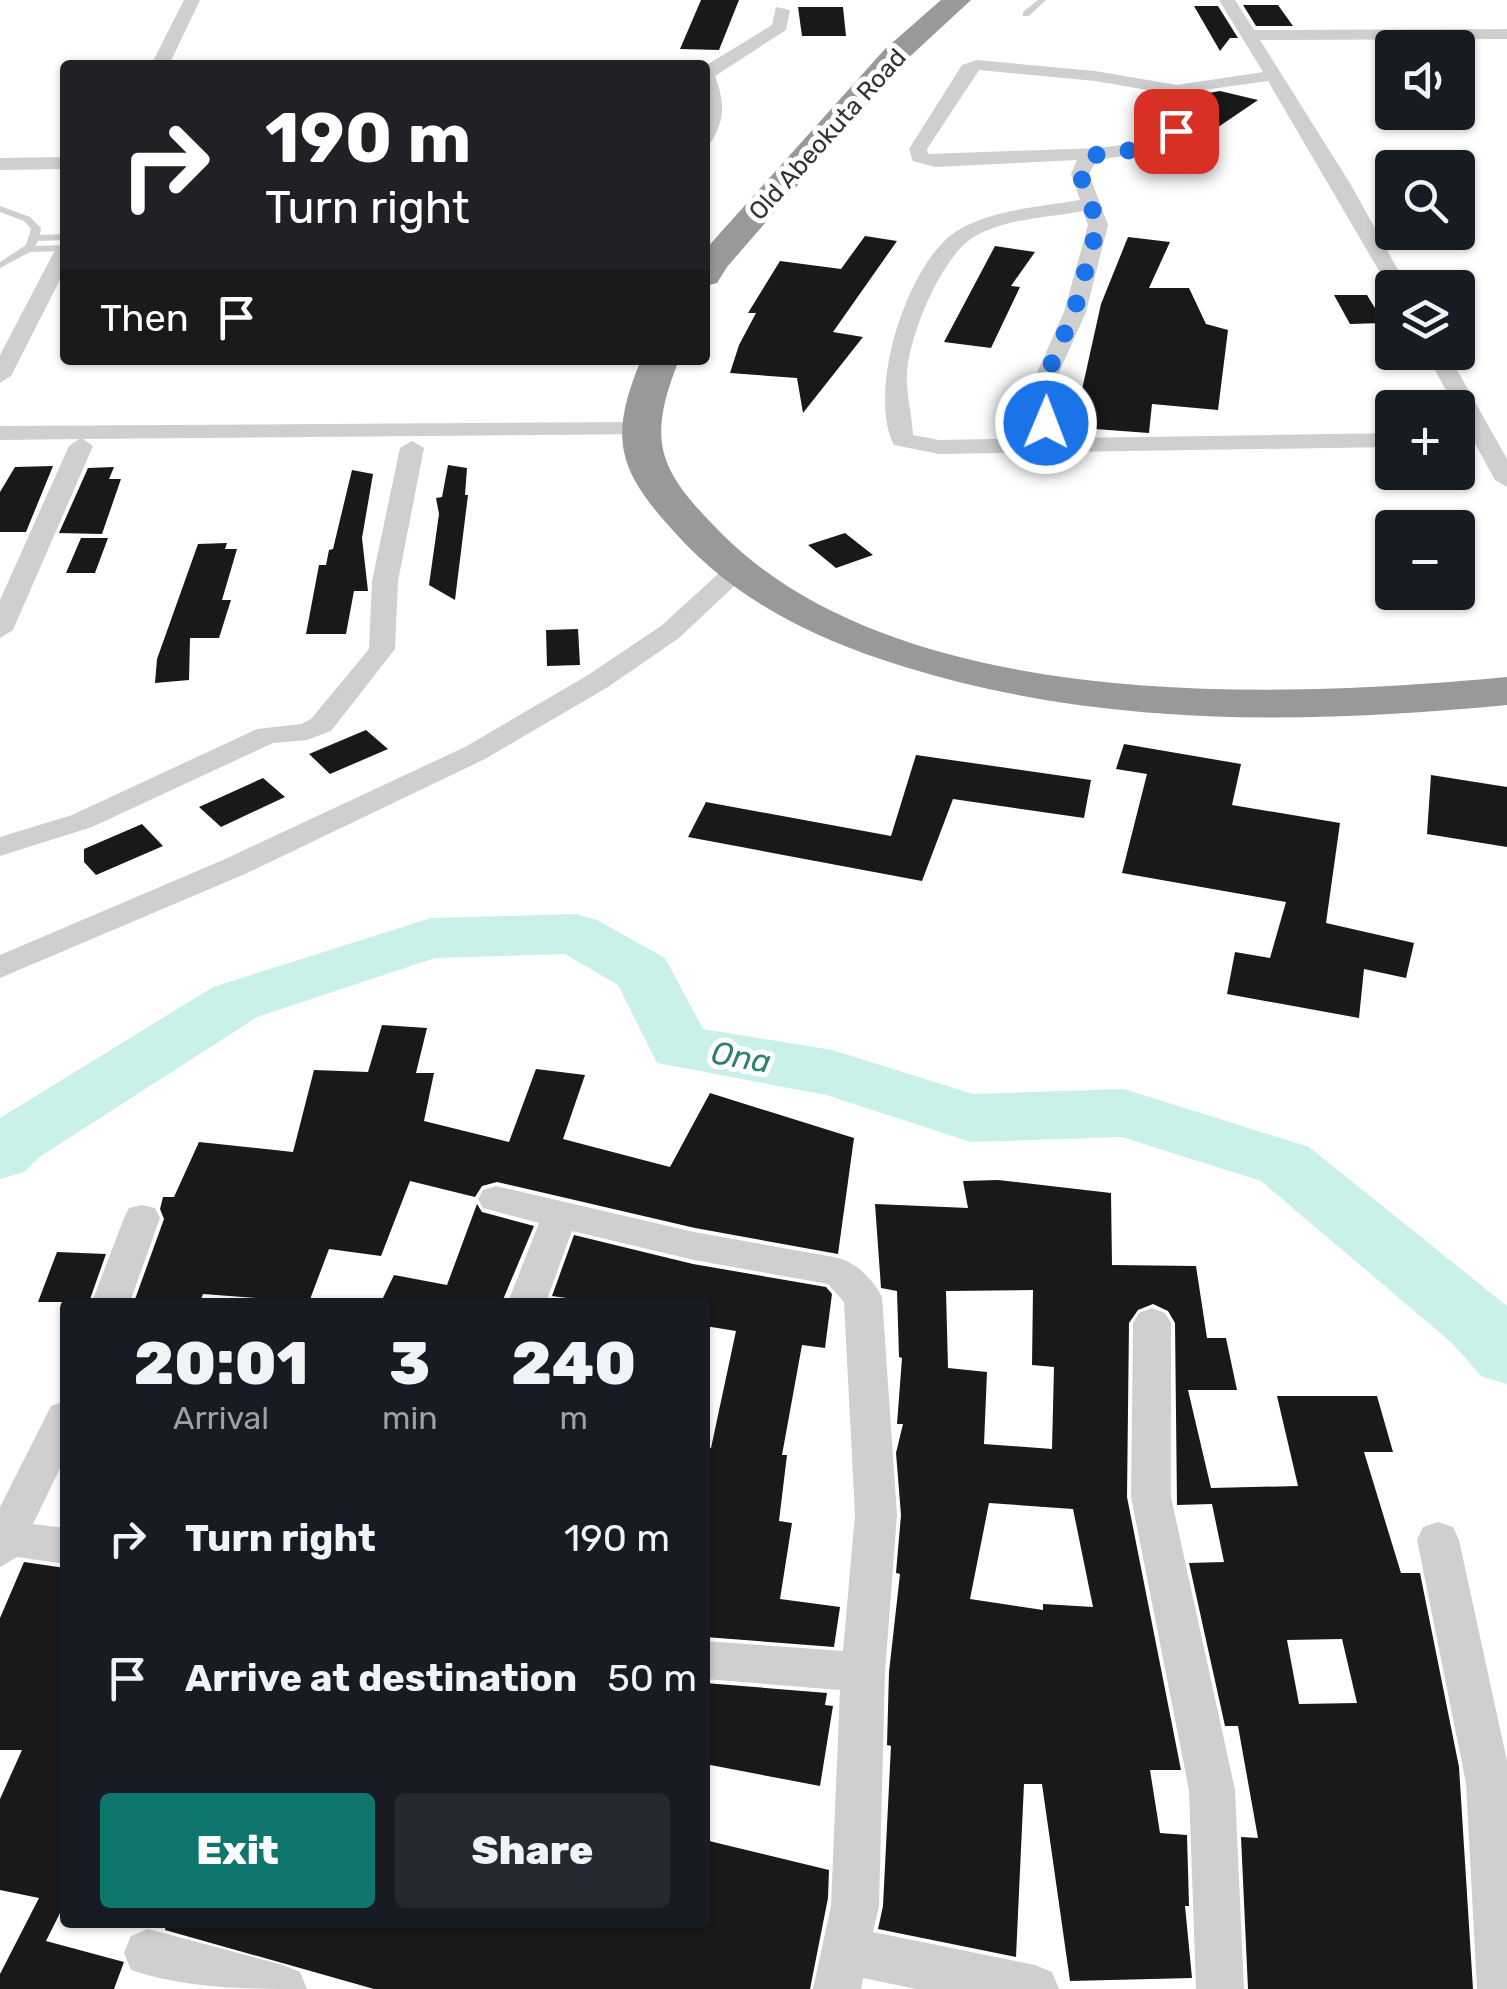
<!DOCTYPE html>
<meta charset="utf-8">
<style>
:root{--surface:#171b24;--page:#242831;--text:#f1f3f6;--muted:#9ea1a6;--accent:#0f766e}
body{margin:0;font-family:Rubik,sans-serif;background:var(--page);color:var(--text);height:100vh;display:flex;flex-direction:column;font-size:38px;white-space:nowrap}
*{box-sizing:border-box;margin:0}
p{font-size:32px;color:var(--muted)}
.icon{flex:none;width:55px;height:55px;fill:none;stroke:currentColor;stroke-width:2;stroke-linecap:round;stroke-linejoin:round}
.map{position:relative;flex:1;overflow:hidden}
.details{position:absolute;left:60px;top:1298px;width:650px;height:630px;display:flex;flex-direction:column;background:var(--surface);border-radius:10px;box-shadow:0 2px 8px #0004}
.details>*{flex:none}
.top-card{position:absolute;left:60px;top:60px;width:650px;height:305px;border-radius:10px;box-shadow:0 2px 8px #0004;background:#202124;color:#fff;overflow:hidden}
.buttons{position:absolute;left:1375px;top:30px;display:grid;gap:20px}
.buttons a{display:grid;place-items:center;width:100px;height:100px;border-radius:10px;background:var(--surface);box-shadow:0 2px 8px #0004;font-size:50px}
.pin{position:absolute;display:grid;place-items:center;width:85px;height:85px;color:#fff;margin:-42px;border-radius:20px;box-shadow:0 5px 15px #0006}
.me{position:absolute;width:110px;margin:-55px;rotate:1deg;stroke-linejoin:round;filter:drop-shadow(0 0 8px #0008)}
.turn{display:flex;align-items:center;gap:35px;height:210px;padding:0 40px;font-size:45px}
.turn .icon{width:130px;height:130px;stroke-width:2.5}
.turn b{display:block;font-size:70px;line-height:85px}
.then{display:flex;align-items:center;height:95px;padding:0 40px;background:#0003;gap:20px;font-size:38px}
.eta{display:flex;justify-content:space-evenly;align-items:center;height:170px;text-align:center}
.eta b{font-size:60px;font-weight:800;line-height:70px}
.cta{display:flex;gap:20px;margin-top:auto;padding:20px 40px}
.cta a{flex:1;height:115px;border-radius:10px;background:var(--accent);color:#fff;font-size:40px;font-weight:800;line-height:115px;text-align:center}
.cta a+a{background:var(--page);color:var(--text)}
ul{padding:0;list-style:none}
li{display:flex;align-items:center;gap:30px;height:140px;padding:0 40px}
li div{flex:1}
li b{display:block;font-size:38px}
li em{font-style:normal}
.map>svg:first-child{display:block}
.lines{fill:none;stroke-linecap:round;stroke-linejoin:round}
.river{fill:#caf1e9;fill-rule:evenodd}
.building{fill:#191919;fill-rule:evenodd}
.lane{fill:#cfcfcf;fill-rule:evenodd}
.street{fill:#cfcfcf;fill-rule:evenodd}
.highway{fill:#999;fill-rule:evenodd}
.route{stroke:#1a73e8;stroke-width:18;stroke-dasharray:0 32.4}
.labels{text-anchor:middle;stroke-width:10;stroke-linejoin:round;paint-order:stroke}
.far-street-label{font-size:25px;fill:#323232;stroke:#fff}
.water-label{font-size:32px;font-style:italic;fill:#2f8271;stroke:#fff}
</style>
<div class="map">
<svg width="1507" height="1989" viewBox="0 0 1507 1989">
<rect width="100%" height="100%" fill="#fff"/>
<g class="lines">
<!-- river -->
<path class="river" d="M576,914L597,920L665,958L703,1029L832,1050L973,1094L1124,1089L1309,1147L1507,1306V1384L1481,1376L1452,1343L1261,1181L1122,1137L971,1142L826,1095L657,1063L618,985L565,954L435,958L257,1017L41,1156L24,1172L0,1179V1118L213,987L431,918Z"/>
</g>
<!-- building -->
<path class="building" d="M701,0H739L719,50L680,49Z
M1243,5H1278L1293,26H1256Z
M1194,6H1218L1238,38H1230L1220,51Z
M798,7H843L846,36H802Z
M1220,91L1258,100L1202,138L1187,135L1188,129L1170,106L1197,95Z
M865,236L897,241L833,332L863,337L803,413L797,378L730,373L739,345L756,313H748L780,261L841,269Z
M1128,237L1170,242L1149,288H1189L1206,324L1228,330L1218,410L1152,404L1149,433L1081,428L1082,434H1077L1068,425L1074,403L1077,412L1101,304Z
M995,246L1035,252L1011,286L1020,287L991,348L944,342Z
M1334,295H1367L1384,323L1350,324Z
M448,465L467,468L465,495H468L455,600L429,585L439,514L436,498L442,497Z
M53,466L26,532H0V492L15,467Z
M114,467L109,479H121L102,534L59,533L88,468Z
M352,470L373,474L362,538L368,591H354L346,634H306L319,565H326L329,550L333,549Z
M845,533L873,555L836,568L808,545Z
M81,538H108L95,573H66Z
M227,543L225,549H237L222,600H231L219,638H190L189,680L155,683L157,659L198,544Z
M578,629L580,665L547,666L546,630Z
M366,730L388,749L330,774L309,754Z
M1124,744L1241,764L1232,805L1340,823L1326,923L1414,943L1406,978L1364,969L1359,1018L1227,994L1235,952L1270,958L1286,902L1122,873L1147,774L1116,769Z
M916,755L1091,780L1084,818L953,799L922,881L688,837L706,802L891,836Z
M1431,775L1507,787V847L1427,834Z
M263,778L285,797L221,827L199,807Z
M142,824L163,846L96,875L84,862V849Z
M382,1025L427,1028L416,1073H434L424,1121L509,1142L536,1069L585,1075L563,1139L670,1167L710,1093L854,1138L838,1254L695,1228L497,1182L482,1186L475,1197L410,1181L381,1256L329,1249L309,1302L203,1294L200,1302H134L164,1219L160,1209L163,1197H174L199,1142L293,1152L314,1070L368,1072Z
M998,1180L1111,1193L1112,1265L1196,1266L1207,1338H1226L1237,1390H1188L1211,1488L1298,1486L1277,1396H1377L1393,1452H1364L1401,1573H1420L1459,1767L1473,1989H1248L1241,1837L1258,1838L1238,1726H1225L1189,1563L1224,1562L1212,1504L1177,1505L1175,1323L1168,1311L1153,1304L1138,1310L1129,1323L1127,1497L1181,1770H1150L1160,1833L1187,1835L1189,1906H1185L1192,1978L1070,1981L1042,1784H1024L1016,1957L878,1929L883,1906L891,1746L887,1745L889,1672L900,1574L896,1573L901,1515L896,1453L903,1424H897L902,1358L899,1357L897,1291L881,1288L875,1204L968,1208L963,1181ZM1033,1290L1032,1365L1054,1367L1052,1449L984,1444L987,1372L948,1368L946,1291ZM989,1503L1073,1509L1093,1607L1043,1604V1610L970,1599ZM1342,1639L1357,1703L1299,1704L1287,1640Z
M477,1204L482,1212L534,1226L502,1302H381L394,1275L447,1285Z
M574,1235L693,1264L826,1287L832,1294L825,1348L802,1345L782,1455H787L779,1521L792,1523L780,1599L840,1607L834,1647L705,1637V1448H711L736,1331L705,1326V1302H596L552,1296Z
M57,1252L106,1254L89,1302H38Z
M24,1562L65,1568V1903L46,1941L124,1962L114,1989H0V1974L39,1898L0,1890V1799L22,1750H0V1618Z
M705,1683L827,1693L825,1705L833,1706L820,1786L705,1764Z
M705,1840L829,1870L828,1898L810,1989H374L165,1930L166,1922H677L697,1927L698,1922H705Z"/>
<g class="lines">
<!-- lane -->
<path class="lane" d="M1038,0H1046L1029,16H1023V12Z
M0,206L30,217L41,228L40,235L65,234V240L38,241L35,246L65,245V251L30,252L0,268V262L26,245L31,229L24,221L0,212Z"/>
<!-- street -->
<path class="street" d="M184,0H200L169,65H151Z
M1219,0H1235L1254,30L1507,29V39L1260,40L1351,185L1408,288H1392V293L1268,81L1196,91L1164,104L1185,131L1175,149L1103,159L1095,163L1089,174L1108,225L1086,312L1049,395L1056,417L1075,438L1392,433V447L939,454L894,445C866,392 908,258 960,229C995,209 1040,207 1080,200L1071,174L1077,160L935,167L913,161L909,149L962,65L977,60L1095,71L1177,85L1263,72ZM979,70L1095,81L1159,92L1145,103L1167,131L1162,140L1098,148L928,154L927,149ZM1083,211L1088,225L1064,312L1027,395L1033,417L1049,438L939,440L913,435C912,415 906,394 907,374C908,338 941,258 972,238C1004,218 1047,218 1083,211Z
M776,7L790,10L786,30L715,76C724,99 726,120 711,142L705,143V66L772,25Z
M65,157V169L0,170V158Z
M65,244V270L11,376L0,383V355L55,250Z
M1425,352H1447L1507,459V487L1495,480Z
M641,422L649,424L653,429L649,434L83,439L93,446L13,630L0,638V600L69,446L79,439L0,440V426Z
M412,441L424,448L398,581L395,649L331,731L307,740L273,743L92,827L0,856V837L72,815L257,729L301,724L311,719L369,649L372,581L400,448Z
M738,561L751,569L747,574L679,638L608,687L485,759L245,874L0,978V955L223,860L465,747L588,675L661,626L729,564Z
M496,1186L694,1232L839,1258C858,1264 873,1280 882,1297L897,1515L885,1672L879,1906L873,1932L1035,1965L1052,1972L1059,1989H916L863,1978L861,1989H813L831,1906L840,1690L705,1679V1641L843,1651L855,1515L844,1302L828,1284L694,1260L572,1231L546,1302H508L539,1223L483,1208L478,1199L483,1190Z
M142,1205L155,1208L160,1218L130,1302H92L124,1218L129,1208Z
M1152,1308L1165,1313L1171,1323V1497L1235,1790L1244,1989H1196L1189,1790L1131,1497L1133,1323L1139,1313Z
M65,1401V1458L33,1524L65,1528V1564L17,1557L0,1567V1507L51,1406Z
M1438,1522L1453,1527L1459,1540L1507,1761V1989H1477L1466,1783L1417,1540L1423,1527Z
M148,1929L283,1965L300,1972L307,1989C246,1989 188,1989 131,1970L124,1953L131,1936Z"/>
<!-- highway -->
<path class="highway" d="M941,0H971L904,62L727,267L717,283L705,286V250L884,50Z
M641,360H679C645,444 660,471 722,534C901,713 1274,699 1507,677V705C1304,724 1102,728 905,667C820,641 739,603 678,536C619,472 607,441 641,360Z"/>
</g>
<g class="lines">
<!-- route -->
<path class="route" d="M1046,423L1038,410V395L1074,312L1098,225L1080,174L1087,160L1098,154L1168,146L1176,131"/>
</g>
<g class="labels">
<!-- far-street labels -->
<g class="far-street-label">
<text transform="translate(827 134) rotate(-48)" y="9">Old Abeokuta Road</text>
</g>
<!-- water labels -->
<g class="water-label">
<text transform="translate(741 1057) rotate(10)" y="11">Ona</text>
</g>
</g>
</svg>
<div class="buttons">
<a><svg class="icon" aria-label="sound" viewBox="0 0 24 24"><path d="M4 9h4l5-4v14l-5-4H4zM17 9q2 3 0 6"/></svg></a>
<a><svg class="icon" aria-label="search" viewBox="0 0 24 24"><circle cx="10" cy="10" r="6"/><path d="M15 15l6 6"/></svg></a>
<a><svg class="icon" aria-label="layers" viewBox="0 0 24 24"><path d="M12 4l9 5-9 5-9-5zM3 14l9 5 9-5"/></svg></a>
<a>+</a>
<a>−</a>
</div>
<div class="pin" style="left:1176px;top:131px;background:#d93025"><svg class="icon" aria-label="arrive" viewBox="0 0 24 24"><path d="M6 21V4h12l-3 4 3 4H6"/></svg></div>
<svg class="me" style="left:1046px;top:423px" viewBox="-20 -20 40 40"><circle r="17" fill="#1a73e8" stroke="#fff" stroke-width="3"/><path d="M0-11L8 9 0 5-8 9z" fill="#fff"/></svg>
<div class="top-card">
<div class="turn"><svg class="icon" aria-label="right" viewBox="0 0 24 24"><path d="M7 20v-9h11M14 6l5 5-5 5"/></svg><div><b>190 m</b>Turn right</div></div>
<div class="then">Then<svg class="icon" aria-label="arrive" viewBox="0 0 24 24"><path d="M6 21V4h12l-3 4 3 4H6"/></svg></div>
</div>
<section class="details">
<div class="eta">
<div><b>20:01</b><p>Arrival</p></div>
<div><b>3</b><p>min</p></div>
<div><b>240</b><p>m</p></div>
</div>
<ul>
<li><svg class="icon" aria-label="right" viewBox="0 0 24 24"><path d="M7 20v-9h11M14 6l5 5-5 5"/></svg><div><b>Turn right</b></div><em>190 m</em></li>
<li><svg class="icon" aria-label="arrive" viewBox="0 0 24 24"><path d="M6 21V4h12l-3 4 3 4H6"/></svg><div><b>Arrive at destination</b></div><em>50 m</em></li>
</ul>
<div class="cta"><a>Exit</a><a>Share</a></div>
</section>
</div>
